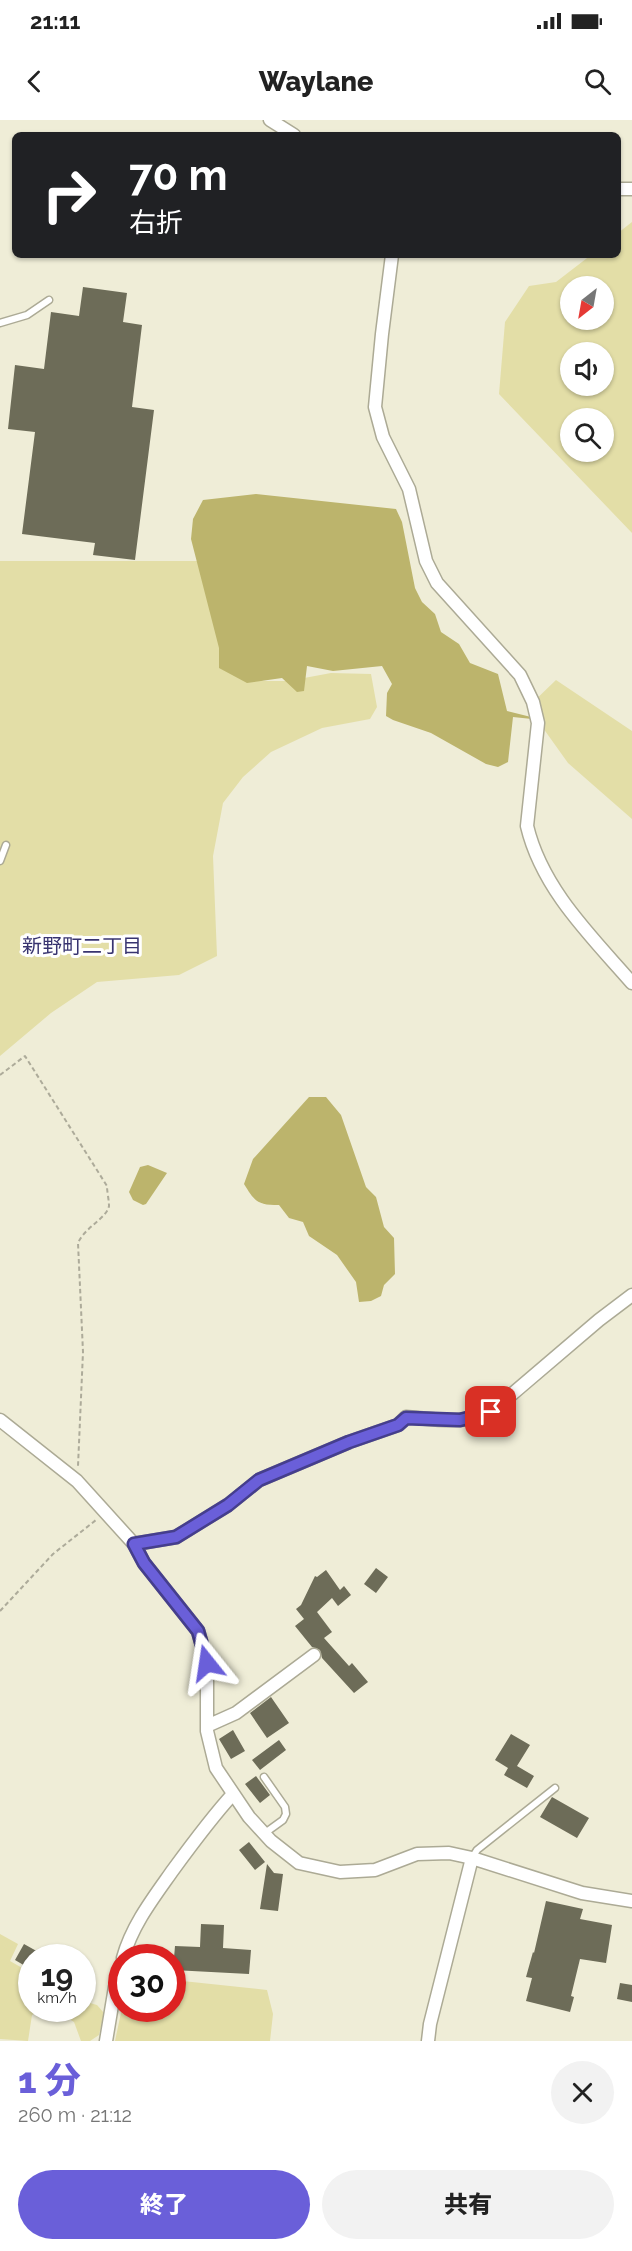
<!DOCTYPE html>
<html lang="ja">
<meta charset="utf-8">
<style>
:root{--surface:#fff;--page:#f2f2f2;--text:#222;--muted:#767676;--accent:#6a5fd9}
body{margin:0;font-family:Raleway,"Noto Sans JP",sans-serif;background:var(--page);color:var(--text);height:100vh;display:flex;flex-direction:column;font-size:22px;white-space:nowrap}
*{box-sizing:border-box;margin:0}
p{font-size:20px;color:var(--muted)}
.icon{flex:none;width:33px;height:33px;fill:none;stroke:currentColor;stroke-width:2;stroke-linecap:round;stroke-linejoin:round}
.map{position:relative;height:1921px;overflow:hidden}
.drawer{display:flex;flex-direction:column;background:var(--surface);flex:1}
.drawer>*{flex:none}
.banner{position:absolute;left:12px;top:12px;width:609px;height:126px;border-radius:9px;box-shadow:0 2px 4px #0004;background:#202124;color:#fff;overflow:hidden}
.needle{width:39px;rotate:211deg}
.tools{position:absolute;left:560px;top:156px;display:grid;gap:12px}
.tools a{display:grid;place-items:center;width:54px;height:54px;border-radius:50%;background:var(--surface);box-shadow:0 2px 4px #0004;font-size:30px}
.speed{position:absolute;left:18px;top:1824px;display:flex;gap:12px;font-size:30px;font-weight:700;text-align:center}
.speed>*{display:grid;place-content:center;width:78px;height:78px;border-radius:50%;background:var(--surface);box-shadow:0 2px 4px #0004;line-height:1}
.speed small{font-size:15px;font-weight:400}
.speed .limit{border:9px solid #d22;background:#fff;color:#111}
.pin{position:absolute;display:grid;place-items:center;width:51px;height:51px;color:#fff;margin:-26px;border-radius:12px;box-shadow:0 3px 9px #0006}
.me{position:absolute;width:66px;margin:-33px;rotate:345deg;stroke-linejoin:round;filter:drop-shadow(0 0 4px #0008)}
.turn{display:flex;align-items:center;gap:21px;height:126px;padding:0 18px;font-size:27px}
.turn .icon{width:78px;height:78px;stroke-width:2.5}
.turn b{display:block;font-size:42px;line-height:51px}
.round{display:grid;place-items:center;flex:none;width:63px;height:63px;border-radius:32px;background:var(--page)}
.overview{display:flex;align-items:center;justify-content:space-between;height:102px;padding:0 18px}
h1{font-size:36px;font-weight:800;line-height:45px;color:var(--accent)}
.action{display:flex;gap:12px;margin-top:auto;padding:12px 18px}
.action a{flex:1;height:69px;border-radius:36px;background:var(--accent);color:#fff;font-size:24px;font-weight:800;line-height:69px;text-align:center}
.action a+a{background:var(--page);color:var(--text)}
.status{display:flex;justify-content:space-between;align-items:center;height:42px;padding:0 30px;background:var(--surface);direction:ltr}
.status svg{height:16px;fill:currentColor}
header{display:flex;justify-content:space-between;align-items:center;height:78px;padding:0 18px;background:var(--surface);font-size:27px;font-weight:800}
.map>svg:first-child{display:block}
.green{fill:#e3dea7;fill-rule:evenodd}
.water{fill:#bcb46c}
.building{fill:#6d6c58}
.lines{fill:none;stroke-linecap:round;stroke-linejoin:round}
.lane-casing{stroke:#acaa95;stroke-width:9}
.street-casing{stroke:#acaa95;stroke-width:15}
.path{stroke:#adab9a;stroke-width:2;stroke-dasharray:4.5 3;stroke-linecap:butt}
.lane{stroke:#fff;stroke-width:6}
.street{stroke:#fff;stroke-width:12}
.route-casing{stroke:#453e8d;stroke-width:15}
.route{stroke:#6a5fd9;stroke-width:10}
.labels{text-anchor:middle;stroke-width:6;stroke-linejoin:round;paint-order:stroke}
.neighbourhood-label{font-size:20px;fill:#383470;stroke:#fff}
</style>
<div class="status"><b>21:11</b><svg viewBox="0 0 49 12"><path d="M0 12V9h3v3zM5 12V6h3v6zM10 12V3h3v9zM15 12V0h3v12zM26 1h20v11H26zM47 4h2v5h-2z"/></svg></div>
<header><svg class="icon" aria-label="back" viewBox="0 0 24 24"><path d="M15 5l-7 7 7 7"/></svg>Waylane<svg class="icon" aria-label="search" viewBox="0 0 24 24"><circle cx="10" cy="10" r="6"/><path d="M15 15l6 6"/></svg></header>
<div class="map">
<svg width="632" height="1921" viewBox="0 0 632 1921">
<rect width="100%" height="100%" fill="#efedd7"/>
<!-- green -->
<path class="green" d="M632,102V413L499,274L505,202L529,166L556,162L591,135H618V113ZM570,166H603V200H570ZM570,232H603V266H570ZM570,298H603V332H570Z
M0,441H204L249,549L263,561H288L331,553L371,554L377,587L370,599L322,608L271,632L243,657L223,683L213,736L217,836L179,855L97,862L51,893L0,936Z
M556,560L632,611V699L568,643L528,587Z
M0,1814L18,1824L10,1841L31,1853L32,1888L41,1889L32,1895L28,1921L0,1919Z
M173,1860L267,1870L273,1894L270,1921H115L122,1888H172Z
M83,1881L97,1885L104,1893L99,1915L90,1921H81L74,1902L55,1890L45,1889L82,1888Z"/>
<!-- water -->
<path class="water" d="M256,374L396,389L402,402L415,468L422,482L435,494L441,512L459,524L470,543L498,554L507,591L531,597L532,599L513,597L508,642L498,647L486,644L431,613L393,600L386,596L387,573L392,564L382,546L333,551L307,546L304,571L297,572L282,558L247,563L219,548V528L191,419L193,399L203,380Z
M309,977H326L341,995L366,1067L376,1077L384,1107L394,1118L395,1154L384,1165L381,1176L371,1181L359,1182L356,1162L337,1135L309,1116L303,1102L289,1098L279,1085C258,1085 255,1082 244,1064L253,1039Z
M148,1045L167,1053L146,1084L143,1085L133,1080L129,1072L140,1047Z"/>
<!-- building -->
<path class="building" d="M83,167L127,173L123,202L142,205L132,287L154,290L135,440L93,435L95,423L22,414L35,312L8,309L15,245L44,249L51,192L79,196Z
M376,1448L388,1457L376,1473L364,1464Z
M326,1450L340,1470L344,1466L351,1475L338,1486L332,1478L317,1492L332,1512L324,1518L349,1546L352,1543L368,1562L354,1573L322,1538L320,1530L312,1527L295,1506L304,1499L296,1489L301,1485L315,1456L317,1457Z
M271,1577L289,1603L267,1618L250,1593Z
M233,1610L245,1631L231,1639L219,1619Z
M511,1614L530,1625L517,1646L534,1656L527,1668L504,1655L508,1648L495,1640Z
M279,1620L286,1630L260,1650L252,1640Z
M256,1656L270,1675L260,1683L245,1664Z
M552,1677L589,1698L577,1718L540,1697Z
M249,1722L265,1742L255,1750L239,1730Z
M267,1744L274,1753L283,1754L278,1791L260,1789Z
M546,1781L583,1789L580,1799L612,1805L606,1843L580,1839L571,1876L574,1877L570,1892L526,1881L532,1858L526,1857L533,1832L534,1833Z
M201,1804L224,1805L223,1828L251,1830L249,1854L173,1850L175,1826L200,1827Z
M24,1824L49,1838H32V1850L15,1840Z
M620,1863L632,1865V1882L617,1879Z"/>
<g class="lines">
<defs>
<path id="lane" d="M0,203L27,195L49,180
M0,741L6,725
M264,1657L285,1687L286,1694L283,1700L265,1713
M472,1738L477,1730L555,1668"/>
<path id="street" d="M270,0L294,15
M618,69H632
M392,135L382,214L375,287L383,317L409,369L426,441L437,463L520,555L533,582L538,603L527,706C542,769 591,816 632,863
M0,1300L77,1361L134,1424L144,1443L198,1511L207,1543V1611L216,1648L249,1697L271,1721L299,1743L340,1752L375,1750L417,1734L449,1733L472,1738L582,1773L632,1781
M134,1424L176,1417L228,1385L259,1360L349,1322L398,1305L406,1297C434,1299 466,1305 491,1292L599,1200L632,1175
M207,1606L236,1593L314,1535
M123,1838C132,1805 154,1777 173,1750C192,1724 211,1698 233,1674
M106,1921L115,1867L122,1843
M428,1921L430,1904L472,1738"/>
</defs>
<!-- lane casing -->
<use href="#lane" class="lane-casing"/>
<!-- street casing -->
<use href="#street" class="street-casing"/>
<!-- path -->
<path class="path" d="M0,955L25,936L107,1066C107,1072 109,1080 109,1086C107,1098 85,1107 78,1123L83,1232L78,1346
M0,1491L53,1434L96,1400"/>
<!-- lane -->
<use href="#lane" class="lane"/>
<!-- street -->
<use href="#street" class="street"/>
</g>
<g class="lines">
<defs>
<path id="route" d="M207,1543L198,1511L144,1443L134,1424L176,1417L228,1385L259,1360L349,1322L398,1305L406,1298L460,1300L491,1292"/>
</defs>
<!-- route casing -->
<use href="#route" class="route-casing"/>
<!-- route -->
<use href="#route" class="route"/>
</g>
<g class="labels">
<!-- neighbourhood labels -->
<g class="neighbourhood-label">
<text x="82" y="833">新野町二丁目</text>
</g>
</g>
</svg>
<div class="tools">
<a><svg class="needle" viewBox="-14 -14 28 28"><path d="M0-13l5 13h-10z" fill="#e53935"/><path d="M0 13l5-13h-10z" fill="#767676"/></svg></a>
<a><svg class="icon" aria-label="sound" viewBox="0 0 24 24"><path d="M4 9h4l5-4v14l-5-4H4zM17 9q2 3 0 6"/></svg></a>
<a><svg class="icon" aria-label="search" viewBox="0 0 24 24"><circle cx="10" cy="10" r="6"/><path d="M15 15l6 6"/></svg></a>
</div>
<div class="speed"><div>19<small>km/h</small></div><div class="limit">30</div></div>
<div class="pin" style="left:491px;top:1292px;background:#d93025"><svg class="icon" aria-label="arrive" viewBox="0 0 24 24"><path d="M6 21V4h12l-3 4 3 4H6"/></svg></div>
<svg class="me" style="left:207px;top:1543px" viewBox="-20 -20 40 40"><path d="M0-17L14 15 0 8-14 15z" fill="#6a5fd9" stroke="#fff" stroke-width="4"/></svg>
<div class="banner">
<div class="turn"><svg class="icon" aria-label="right" viewBox="0 0 24 24"><path d="M7 20v-9h11M14 6l5 5-5 5"/></svg><div><b>70 m</b>右折</div></div>
</div>
</div>
<section class="drawer">
<div class="overview"><div><h1>1 分</h1><p>260 m · 21:12</p></div><a class="round"><svg class="icon" aria-label="close" viewBox="0 0 24 24"><path d="M6 6l12 12M18 6L6 18"/></svg></a></div>
<div class="action"><a>終了</a><a>共有</a></div>
</section>
